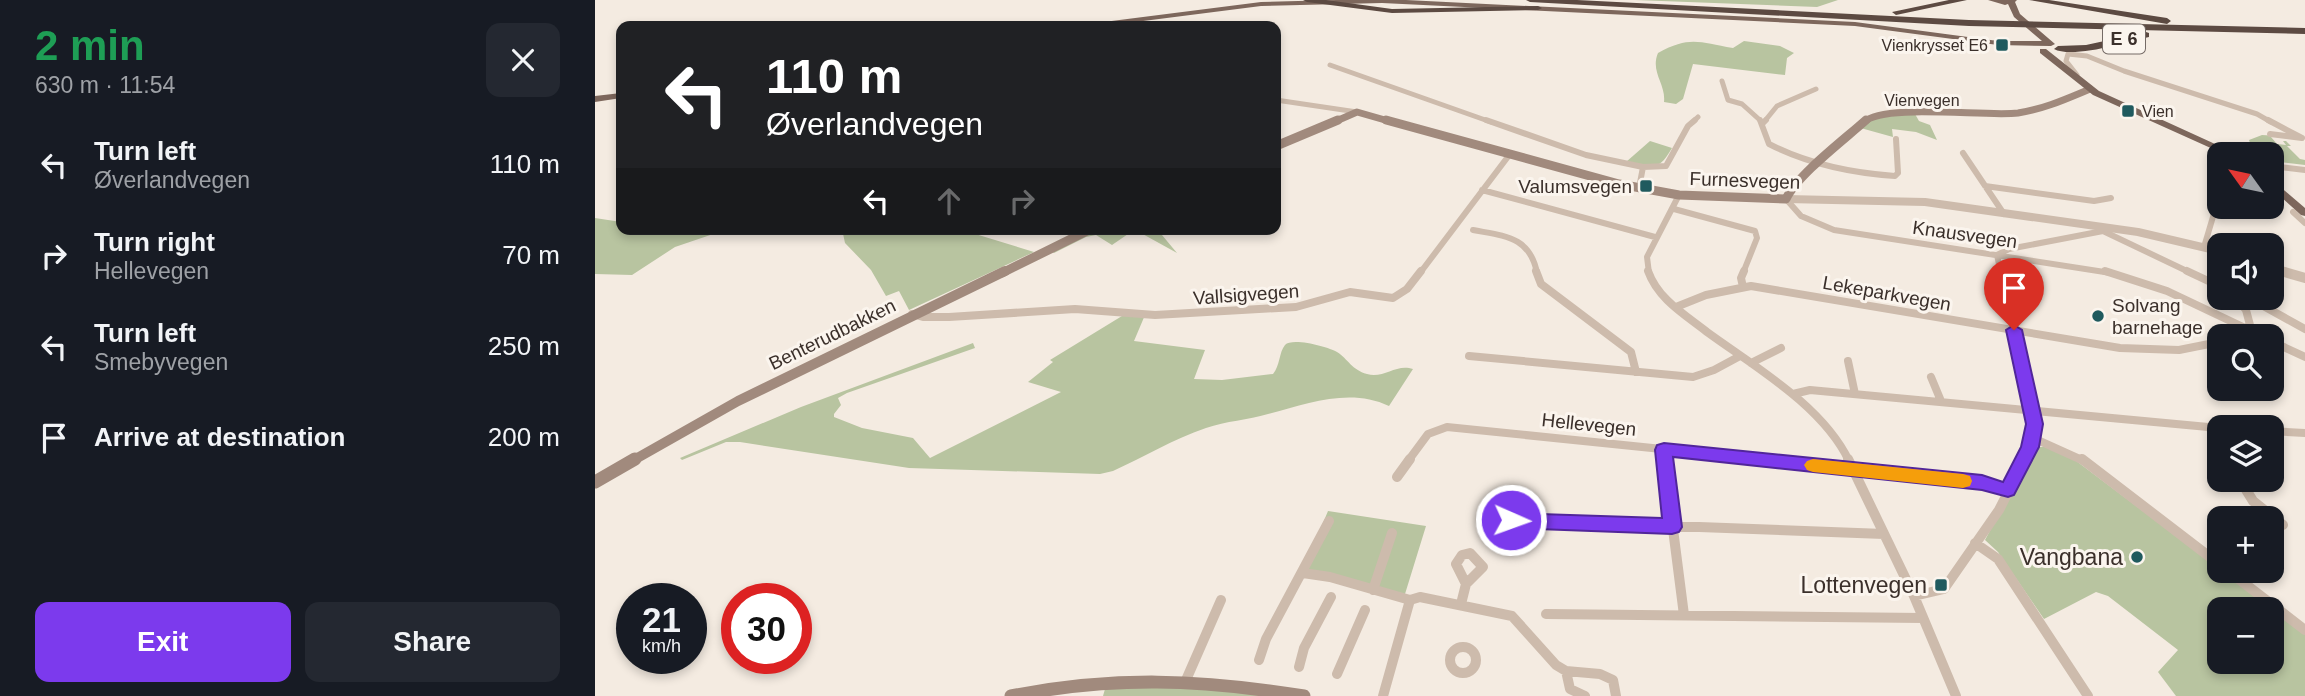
<!DOCTYPE html>
<meta charset="utf-8">
<style>
:root{--surface:#171b24;--page:#242831;--text:#f1f3f6;--muted:#9ea1a6;--accent:#7c3aed}
body{margin:0;font-family:Arial,sans-serif;background:var(--page);color:var(--text);height:100vh;display:flex;flex-direction:column;font-size:26px;white-space:nowrap}
*{box-sizing:border-box;margin:0}
p{font-size:23px;color:var(--muted)}
.icon{flex:none;width:38px;height:38px;fill:none;stroke:currentColor;stroke-width:2;stroke-linecap:round;stroke-linejoin:round}
.map{position:relative;flex:1;overflow:hidden}
.side{display:flex;flex-direction:column;background:var(--surface);width:595px}
.side>*{flex:none}
.top-card{position:absolute;left:21px;top:21px;width:665px;height:214px;border-radius:14px;box-shadow:0 4px 10px #0003;background:#202124;color:#fff;overflow:hidden}
.needle{width:46px;rotate:303deg}
.fabs{position:absolute;left:1612px;top:142px;display:grid;gap:14px}
.fabs a{display:grid;place-items:center;width:77px;height:77px;border-radius:14px;background:var(--surface);box-shadow:0 4px 10px #0003;font-size:35px}
.speed{position:absolute;left:21px;top:583px;display:flex;gap:14px;font-size:35px;font-weight:700;text-align:center}
.speed>*{display:grid;place-content:center;width:91px;height:91px;border-radius:50%;background:var(--surface);box-shadow:0 4px 10px #0003;line-height:1}
.speed small{font-size:18px;font-weight:400}
.speed .limit{border:10px solid #d22;background:#fff;color:#111}
.pin{position:absolute;display:grid;place-items:center;width:60px;height:60px;color:#fff;margin:-72px -30px;border-radius:50% 50% 50% 0;rotate:-45deg;box-shadow:0 0 7px #0007}
.pin .icon{rotate:45deg}
.me{position:absolute;width:77px;margin:-38px;rotate:92deg;stroke-linejoin:round;filter:drop-shadow(0 0 5px #0008)}
.turn{display:flex;align-items:center;gap:24px;height:147px;padding:0 35px;font-size:32px}
.turn .icon{width:91px;height:91px;stroke-width:2.5}
.turn b{display:block;font-size:49px;line-height:60px}
.lanes{display:flex;align-items:center;height:66px;padding:0 35px;background:#0003;justify-content:center;gap:35px;direction:ltr}
.lanes .off{opacity:.35}
.round{display:grid;place-items:center;flex:none;width:74px;height:74px;border-radius:14px;background:var(--page)}
.headline{display:flex;align-items:center;justify-content:space-between;height:119px;padding:0 35px}
h1{font-size:42px;font-weight:600;line-height:52px;color:#1e9e55}
.button{display:flex;gap:14px;margin-top:auto;padding:14px 35px}
.button a{flex:1;height:80px;border-radius:14px;background:var(--accent);color:#fff;font-size:28px;font-weight:600;line-height:80px;text-align:center}
.button a+a{background:var(--page);color:var(--text)}
ul{padding:0;list-style:none}
li{display:flex;align-items:center;gap:21px;height:91px;padding:0 35px}
li div{flex:1}
li b{display:block;font-size:26px}
li em{font-style:normal}
main{display:flex;flex:1;min-height:0}
.map>svg:first-child{display:block}
.green{fill:#b8c4a0;fill-rule:evenodd}
.lines{fill:none;stroke-linecap:round;stroke-linejoin:round}
.minor-far3{stroke:#cdbbac;stroke-width:5}
.minor-far2{stroke:#cdbbac;stroke-width:6}
.minor-far1{stroke:#cdbbac;stroke-width:8}
.minor{stroke:#cdbbac;stroke-width:10}
.tertiary-far1{stroke:#cdbbac;stroke-width:8}
.tertiary{stroke:#cdbbac;stroke-width:10}
.secondary-far3{stroke:#a18a7d;stroke-width:7}
.secondary-far2{stroke:#a18a7d;stroke-width:9}
.secondary-far1{stroke:#a18a7d;stroke-width:10}
.secondary{stroke:#a18a7d;stroke-width:13}
.primary{fill:#7d675c;fill-rule:evenodd}
.motorway{fill:#5c4a42;fill-rule:evenodd}
.route{fill:#7c3aed;stroke:#51269a;stroke-width:2}
.slow{fill:#f59e0b}
.poi-dot{fill:#1f5a5e;stroke:#fbf5ee;stroke-width:2.5}
.labels{text-anchor:middle;stroke-width:6;stroke-linejoin:round;paint-order:stroke}
.far-poi-label{font-size:16px;fill:#3b302b;stroke:#fbf5ee;text-anchor:end}
.far-street-label{font-size:16px;fill:#3b302b;stroke:#fbf5ee}
.shield{fill:#fbf5ee;stroke:#756b66;stroke-width:2}
.shield-label{font-size:18px;font-weight:bold;fill:#3b302b}
.street-label{font-size:19px;fill:#3b302b;stroke:#fbf5ee}
.poi-label{font-size:19px;fill:#3b302b;stroke:#fbf5ee;text-anchor:end}
.near-poi-label{font-size:23px;fill:#3b302b;stroke:#fbf5ee;text-anchor:end}
</style>
<main>
<section class="side">
<div class="headline"><div><h1>2 min</h1><p>630 m · 11:54</p></div><a class="round"><svg class="icon" aria-label="close" viewBox="0 0 24 24"><path d="M6 6l12 12M18 6L6 18"/></svg></a></div>
<ul>
<li><svg class="icon" aria-label="left" viewBox="0 0 24 24"><path d="M17 20v-9H6M10 6l-5 5 5 5"/></svg><div><b>Turn left</b><p>Øverlandvegen</p></div><em>110 m</em></li>
<li><svg class="icon" aria-label="right" viewBox="0 0 24 24"><path d="M7 20v-9h11M14 6l5 5-5 5"/></svg><div><b>Turn right</b><p>Hellevegen</p></div><em>70 m</em></li>
<li><svg class="icon" aria-label="left" viewBox="0 0 24 24"><path d="M17 20v-9H6M10 6l-5 5 5 5"/></svg><div><b>Turn left</b><p>Smebyvegen</p></div><em>250 m</em></li>
<li><svg class="icon" aria-label="arrive" viewBox="0 0 24 24"><path d="M6 21V4h12l-3 4 3 4H6"/></svg><div><b>Arrive at destination</b></div><em>200 m</em></li>
</ul>
<div class="button"><a>Exit</a><a>Share</a></div>
</section>
<div class="map">
<svg width="1710" height="696" viewBox="0 0 1710 696">
<rect width="100%" height="100%" fill="#f4ebe1"/>
<!-- green -->
<path class="green" d="M1040,0H1243L1222,7Z
M1149,41L1185,46L1199,53L1192,58L1190,75L1098,64L1088,99L1081,104L1069,102C1071,84 1055,72 1063,53C1096,35 1105,43 1138,48Z
M1320,114L1324,121L1335,125L1342,140L1321,132L1297,129L1298,137L1262,127L1273,118Z
M1667,135L1684,136L1676,137L1682,144L1691,145L1688,141H1691L1696,146H1692L1705,159L1710,160V165L1677,161L1676,154C1665,154 1657,152 1654,140Z
M1055,141L1077,148C1062,174 1058,165 1031,162Z
M0,218L26,222V229H64L94,234L114,229H133L80,247L37,275L0,274Z
M247,229H364L439,252L314,310L304,291L291,296L276,270L250,243Z
M500,229H562L582,253L544,232H536L517,245L501,235L491,237L459,253L456,251Z
M550,315L539,341L610,350L599,379L627,380L678,374C685,366 684,352 690,345C697,337 734,347 742,352C753,359 757,370 772,374C789,379 801,363 818,369L794,406C755,387 711,404 673,414C653,420 631,421 611,428C578,439 549,457 518,471L505,474L314,468L145,442H131L87,460L85,458L206,407L378,343L380,348L252,393L243,398L246,405L239,414V417L267,428L318,438L335,458L466,392L433,382L458,362L455,360L527,316Z
M1444,447H1455L1476,457L1710,633V696H1581L1563,672L1583,650L1513,596L1501,592L1449,619L1403,552L1390,540L1435,457ZM1624,609H1676V662H1624Z
M733,511L831,526L810,594L708,571Z
M555,683L679,696H508L510,689Z"/>
<g class="lines">
<!-- minor-far3 -->
<path class="minor-far3" d="M735,65L896,122
M1482,75L1471,61L1473,54L1492,56L1529,71L1662,114L1676,122
M1127,81L1133,100L1147,104L1167,122
M681,100L762,112
M1098,122L1103,117
M1169,122L1182,106L1221,89"/>
<!-- minor-far2 -->
<path class="minor-far2" d="M891,120L991,155L1048,167L1044,188
M1165,120L1174,144C1213,164 1257,173 1300,176L1303,173L1301,139
M1673,120L1707,138L1675,134
M1168,123L1171,120
M1368,153L1409,214
M1676,166L1710,170
M1048,167L1071,166L1093,126L1100,120
M1390,186L1499,201L1516,198
M887,190L1060,237
M1191,199L1206,216L1239,230L1516,273
M1079,209L1160,231L1162,238L1148,273
M1698,212L1710,223
M878,230C909,236 935,236 942,273
M1508,231L1596,273
M1609,247L1620,210
M825,273L915,154
M1054,273L1052,257L1084,195
M1406,273L1402,255L1414,249L1508,231L1506,227"/>
<!-- minor-far1 -->
<path class="minor-far1" d="M941,271L946,284L1036,352L1041,372
M1053,271C1063,299 1089,314 1112,332C1160,367 1228,406 1254,461
M1406,271L1440,424L1429,461
M1510,271L1572,291L1667,336
M1592,271L1624,286
M1148,287L1146,278L1149,271
M1654,298L1710,329
M1081,307L1111,295L1156,286L1525,348L1584,350L1624,342
M317,314L328,317H354L480,309L560,315L701,307L755,292L798,298L812,289L826,271
M1636,336L1655,325L1651,310L1641,298
M1676,341L1710,357
M874,356L1098,377L1119,370L1145,356
M1253,361L1260,394
M1156,363L1186,348
M1336,377L1346,401
M1198,394L1215,390L1624,428
M1614,427L1624,444
M1676,431L1710,433
M1438,438L1489,461
M1068,450L1069,461
M813,461L833,434L852,427L1184,461"/>
<!-- minor -->
<path class="minor" d="M1069,459L1089,615
M1167,459L1387,482L1413,490
M1253,459L1319,596L1361,696
M1487,459L1624,564
M802,477L815,459
M1645,480L1658,501L1688,525
M916,520L1289,534
M1380,543L1403,559L1493,696
M875,553L888,567L871,584L861,564L867,555Z
M1632,570L1710,630
M708,573L735,577L815,600L825,597L917,616L961,665L971,671L1005,674L1018,680L1021,696
M778,590L797,533
M1319,596L1349,589L1404,510L1430,459
M866,604L871,584
M951,614L1328,618
M855 660a13 13 0 1 1 26 0a13 13 0 1 1-26 0Z
M664,660L671,639L734,521
M704,667L709,648L736,597
M971,671L975,689L990,696
M742,674L770,610
M591,680L626,600
M788,696L815,600"/>
<!-- tertiary-far1 -->
<path class="tertiary-far1" d="M1191,199L1330,202L1543,232L1624,251
M1676,268L1692,273"/>
<!-- tertiary -->
<path class="tertiary" d="M1686,271L1710,278"/>
<!-- secondary-far3 -->
<path class="secondary-far3" d="M739,122L762,112L797,122
M1269,122C1289,103 1391,117 1423,113C1449,109 1471,99 1495,89"/>
<!-- secondary-far2 -->
<path class="secondary-far2" d="M791,120L1024,184L1084,195L1191,199C1202,175 1250,139 1271,120
M681,146L743,120
M407,273L496,229"/>
<!-- secondary-far1 -->
<path class="secondary-far1" d="M37,461L143,401L410,271"/>
<!-- secondary -->
<path class="secondary" d="M0,482L40,459
M416,696C520,676 604,679 709,696"/>
<!-- primary -->
<path class="primary" d="M741,0H811L1260,22L1403,41H1447L1419,17L1413,4L1410,5L1393,0H1422L1420,2L1425,14L1460,44L1456,46L1403,45L1260,26L787,3L666,6L509,26H489L493,24L666,2Z
M1445,49H1451L1504,91L1642,154H1629L1498,95L1445,53Z
M26,93V98L0,102V96Z
M1676,179L1710,208V216L1706,215L1676,188Z"/>
<!-- motorway -->
<path class="motorway" d="M708,0H731L797,9L943,6L947,8L943,10L797,13L712,2Z
M931,0H982L1374,20L1710,28V34L1374,26L935,2Z
M1354,0H1372L1301,15L1297,12Z
M1434,0H1454L1572,18L1576,21L1572,24Z
M1551,32L1554,33V37C1533,42 1477,59 1459,49L1463,46L1491,45Z"/>
</g>
<!-- route -->
<path class="route" d="M1419,325L1427,330L1448,424L1444,447L1419,495L1413,497L1387,490L1078,457L1087,527L1084,532L1077,534L916,528L910,526L907,520L910,515L916,513L1067,518L1060,450L1062,445L1069,443L1387,475L1408,482L1426,447L1431,424L1411,330Z"/>
<!-- slow -->
<path class="slow" d="M1218,459L1368,474L1375,476L1377,481L1375,486L1368,488L1218,472L1212,470L1209,465L1212,461Z"/>
<!-- markers -->
<g class="poi-dot">
<rect x="1400" y="38" width="14" height="14" rx="3.5"/>
<rect x="1526" y="104" width="14" height="14" rx="3.5"/>
<rect x="1044" y="179" width="14" height="14" rx="3.5"/>
<circle cx="1503" cy="316" r="7"/>
<circle cx="1542" cy="557" r="7"/>
<rect x="1339" y="578" width="14" height="14" rx="3.5"/>
</g>
<g class="labels">
<!-- far-poi labels -->
<g class="far-poi-label">
<text x="1393" y="51">Vienkrysset E6</text>
<text x="1547" y="117" text-anchor="start">Vien</text>
</g>
<!-- far-street labels -->
<g class="far-street-label">
<text x="1327" y="106">Vienvegen</text>
</g>
<!-- shield labels -->
<rect class="shield" x="1508" y="24.5" width="42" height="29" rx="5"/>
<g class="shield-label">
<text x="1529" y="45">E 6</text>
</g>
<!-- street labels -->
<g class="street-label">
<text transform="translate(1150 180) rotate(2)" y="7">Furnesvegen</text>
<text transform="translate(1370 234) rotate(8)" y="7">Knausvegen</text>
<text transform="translate(1292 293) rotate(10)" y="7">Lekeparkvegen</text>
<text transform="translate(651 294) rotate(-4)" y="7">Vallsigvegen</text>
<text transform="translate(237 334) rotate(-26)" y="7">Benterudbakken</text>
<text transform="translate(994 424) rotate(6)" y="7">Hellevegen</text>
</g>
<!-- poi labels -->
<g class="poi-label">
<text x="1037" y="193">Valumsvegen</text>
<text x="1517" y="312" text-anchor="start">Solvang<tspan x="1517" dy="22">barnehage</tspan></text>
</g>
<!-- near-poi labels -->
<g class="near-poi-label">
<text x="1528" y="565">Vangbana</text>
<text x="1332" y="593">Lottenvegen</text>
</g>
</g>
</svg>
<div class="fabs">
<a><svg class="needle" viewBox="-14 -14 28 28"><path d="M0-13l5 13h-10z" fill="#e53935"/><path d="M0 13l5-13h-10z" fill="#9ea1a6"/></svg></a>
<a><svg class="icon" aria-label="sound" viewBox="0 0 24 24"><path d="M4 9h4l5-4v14l-5-4H4zM17 9q2 3 0 6"/></svg></a>
<a><svg class="icon" aria-label="search" viewBox="0 0 24 24"><circle cx="10" cy="10" r="6"/><path d="M15 15l6 6"/></svg></a>
<a><svg class="icon" aria-label="layers" viewBox="0 0 24 24"><path d="M12 4l9 5-9 5-9-5zM3 14l9 5 9-5"/></svg></a>
<a>+</a>
<a>−</a>
</div>
<div class="speed"><div>21<small>km/h</small></div><div class="limit">30</div></div>
<div class="pin" style="left:1419px;top:330px;background:#d93025"><svg class="icon" aria-label="arrive" viewBox="0 0 24 24"><path d="M6 21V4h12l-3 4 3 4H6"/></svg></div>
<svg class="me" style="left:916px;top:520px" viewBox="-20 -20 40 40"><circle r="17" fill="#7c3aed" stroke="#fff" stroke-width="3"/><path d="M0-11L8 9 0 5-8 9z" fill="#fff"/></svg>
<div class="top-card">
<div class="turn"><svg class="icon" aria-label="left" viewBox="0 0 24 24"><path d="M17 20v-9H6M10 6l-5 5 5 5"/></svg><div><b>110 m</b>Øverlandvegen</div></div>
<div class="lanes"><svg class="icon" aria-label="left" viewBox="0 0 24 24"><path d="M17 20v-9H6M10 6l-5 5 5 5"/></svg><svg class="icon off" aria-label="ahead" viewBox="0 0 24 24"><path d="M12 20V5M6 11l6-6 6 6"/></svg><svg class="icon off" aria-label="right" viewBox="0 0 24 24"><path d="M7 20v-9h11M14 6l5 5-5 5"/></svg></div>
</div>
</div>
</main>
